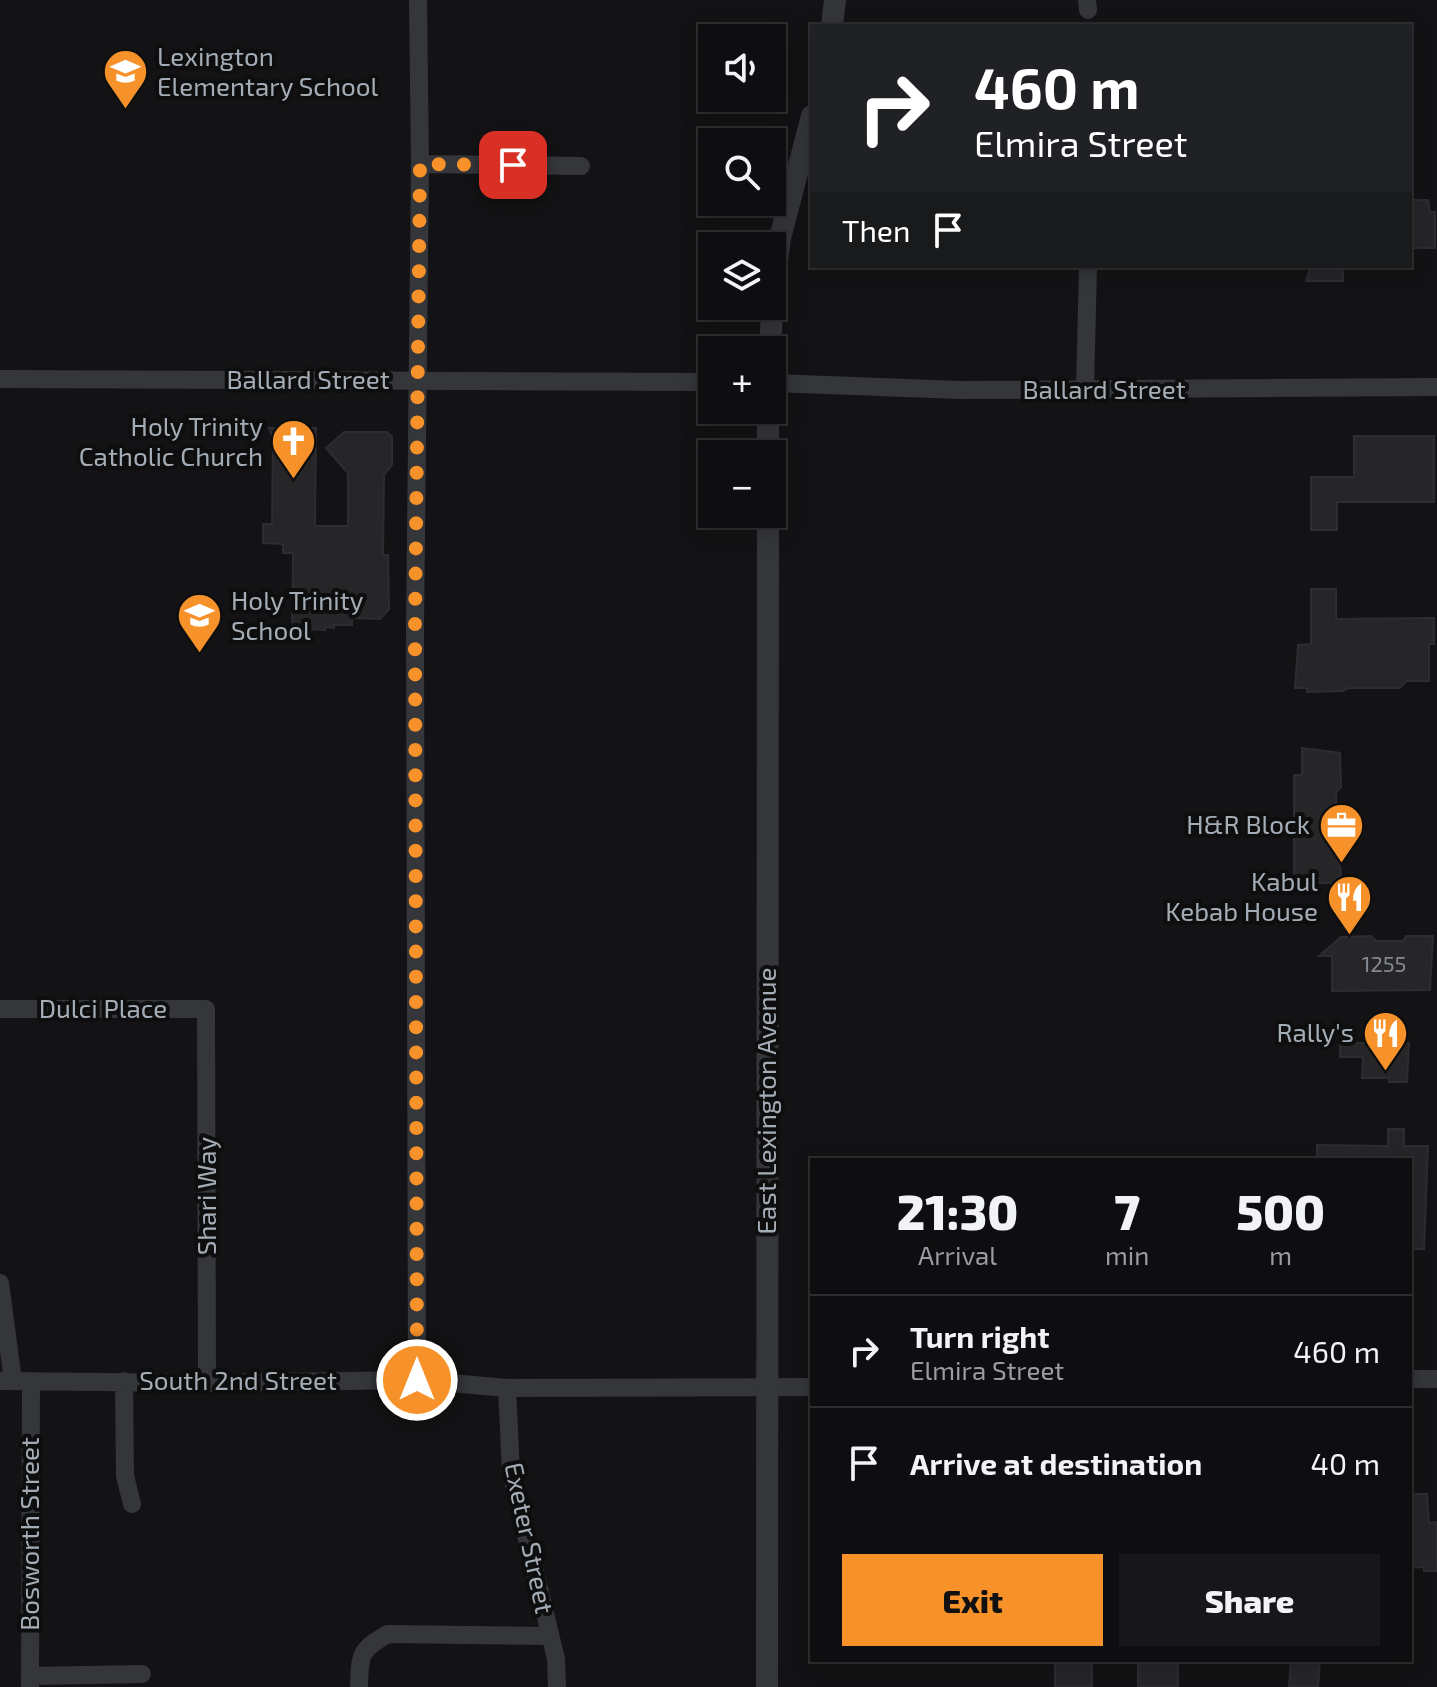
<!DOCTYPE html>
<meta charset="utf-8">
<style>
:root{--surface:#0e0e10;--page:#171719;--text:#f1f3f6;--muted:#9b9c9f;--line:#2e2e30;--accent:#f69229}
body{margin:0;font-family:"Exo 2",sans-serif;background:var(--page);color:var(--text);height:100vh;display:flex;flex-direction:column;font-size:30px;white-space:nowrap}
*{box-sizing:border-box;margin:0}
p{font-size:26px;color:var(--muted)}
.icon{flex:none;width:44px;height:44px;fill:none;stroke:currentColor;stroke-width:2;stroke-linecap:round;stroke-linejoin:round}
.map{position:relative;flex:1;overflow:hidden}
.panel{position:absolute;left:810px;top:1158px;width:602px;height:504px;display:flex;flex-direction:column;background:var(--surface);border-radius:0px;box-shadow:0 4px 20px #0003,0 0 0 2px var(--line)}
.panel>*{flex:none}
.banner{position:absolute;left:810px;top:24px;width:602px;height:244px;border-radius:0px;box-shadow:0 4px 20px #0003,0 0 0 2px var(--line);background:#202124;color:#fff;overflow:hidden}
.controls{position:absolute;left:698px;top:24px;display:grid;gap:16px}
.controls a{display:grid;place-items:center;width:88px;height:88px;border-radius:0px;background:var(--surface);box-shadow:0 4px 20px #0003,0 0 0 2px var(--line);font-size:40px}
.pin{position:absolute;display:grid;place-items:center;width:68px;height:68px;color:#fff;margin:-34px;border-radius:16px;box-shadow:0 4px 12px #0006}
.me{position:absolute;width:88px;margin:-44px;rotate:0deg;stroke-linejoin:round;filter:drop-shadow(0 0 6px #0008)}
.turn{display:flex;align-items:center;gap:28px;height:168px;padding:0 32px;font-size:36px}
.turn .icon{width:104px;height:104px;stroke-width:2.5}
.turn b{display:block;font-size:56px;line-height:68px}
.then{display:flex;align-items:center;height:76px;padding:0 32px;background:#0003;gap:16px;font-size:30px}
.eta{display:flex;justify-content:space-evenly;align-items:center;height:136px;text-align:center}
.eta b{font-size:48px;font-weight:800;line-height:56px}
.button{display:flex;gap:16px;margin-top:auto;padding:16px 32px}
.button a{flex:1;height:92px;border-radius:0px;background:var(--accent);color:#111;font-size:32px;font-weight:800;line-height:92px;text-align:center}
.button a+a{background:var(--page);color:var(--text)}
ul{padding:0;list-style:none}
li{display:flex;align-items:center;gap:24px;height:112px;padding:0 32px;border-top:2px solid var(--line)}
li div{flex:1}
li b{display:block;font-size:30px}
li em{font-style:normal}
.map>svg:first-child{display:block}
.building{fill:#262629;stroke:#2d2d31;stroke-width:2}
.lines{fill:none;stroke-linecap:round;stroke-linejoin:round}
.minor{stroke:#34363a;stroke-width:18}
.tertiary{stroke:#34363a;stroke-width:22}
.route{stroke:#f69229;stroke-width:14;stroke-dasharray:0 25.2}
.labels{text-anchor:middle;stroke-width:8;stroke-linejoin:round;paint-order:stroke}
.number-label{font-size:22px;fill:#848a91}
.poi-label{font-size:26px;fill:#a4acb5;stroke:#0e0e0f;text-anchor:end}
.street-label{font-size:26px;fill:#a4acb5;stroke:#0e0e0f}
</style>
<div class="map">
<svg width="1437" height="1687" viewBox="0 0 1437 1687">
<rect width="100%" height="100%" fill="#131315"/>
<!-- building -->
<path class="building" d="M1410,200H1428L1430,212H1435V248H1410Z
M1311,266H1343V281H1306Z
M269,428H316L315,526H348V473L326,448L344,432H387L392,437V465L384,475L383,555H388L389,609L380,619L352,618V625H334V628L325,627V630L308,629V633H292L293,553H283V544L263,543V524H272L273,438Z
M1354,436H1434V502H1337V530H1311V477H1354Z
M1311,589H1336V619L1434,618V644H1429V681H1406L1400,688H1348L1343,691L1307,692V688H1295L1298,645L1311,644Z
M1302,748L1340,753L1341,787L1336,792L1337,843L1340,847L1341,883H1294V775H1302Z
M1371,936L1376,941H1403L1406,936H1433L1430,990L1332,991V956H1319L1341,937Z
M1340,1043H1409L1407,1082H1389V1078H1362L1363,1057H1340Z
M1388,1129H1404V1146H1428L1424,1249H1410V1160H1317V1145L1388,1146Z
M1410,1494H1427L1429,1523L1437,1522V1571H1424V1567L1410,1568Z
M1055,1660H1092V1687H1055Z
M1138,1660H1178V1687H1138Z
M1291,1660H1320L1318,1687H1289Z"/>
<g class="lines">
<!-- minor -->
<path class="minor" d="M1087,0L1088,10
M420,164L581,166
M0,379L712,382
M772,383L960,390L1437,387
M1085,389L1088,266
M0,1009H206L207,1383
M0,1283L13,1381
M1410,1379H1437
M417,1380L415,628L420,164L418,0
M0,1381L207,1383L417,1380L507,1388L812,1387
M124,1381L125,1476L132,1504
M507,1388L511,1472L556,1659L557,1687
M30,1676L142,1674
M30,1687L31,1381
M359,1687C360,1655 359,1650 388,1634L550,1636"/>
<!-- tertiary -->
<path class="tertiary" d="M832,26L835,0
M770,350L773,292L780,238L812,116
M768,410V454
M767,1687L768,514"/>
</g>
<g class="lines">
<!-- route -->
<path class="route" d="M417,1380L415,628L420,164L513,165"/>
</g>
<!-- icons -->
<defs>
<symbol id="school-pin" viewBox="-11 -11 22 30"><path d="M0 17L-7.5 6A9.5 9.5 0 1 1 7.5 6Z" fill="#f69229" stroke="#0e0e0f"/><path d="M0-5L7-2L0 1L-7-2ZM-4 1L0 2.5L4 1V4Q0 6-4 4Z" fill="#fff"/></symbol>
<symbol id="church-pin" viewBox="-11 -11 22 30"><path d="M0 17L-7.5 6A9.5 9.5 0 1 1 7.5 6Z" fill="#f69229" stroke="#0e0e0f"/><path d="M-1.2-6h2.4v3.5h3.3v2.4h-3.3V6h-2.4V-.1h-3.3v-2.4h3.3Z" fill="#fff"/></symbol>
<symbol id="office-pin" viewBox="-11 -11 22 30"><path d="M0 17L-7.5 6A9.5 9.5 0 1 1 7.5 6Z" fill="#f69229" stroke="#0e0e0f"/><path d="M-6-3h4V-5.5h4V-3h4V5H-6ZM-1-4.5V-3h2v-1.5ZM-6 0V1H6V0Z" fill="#fff"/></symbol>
<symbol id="restaurant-pin" viewBox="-11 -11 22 30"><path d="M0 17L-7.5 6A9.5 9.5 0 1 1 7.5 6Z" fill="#f69229" stroke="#0e0e0f"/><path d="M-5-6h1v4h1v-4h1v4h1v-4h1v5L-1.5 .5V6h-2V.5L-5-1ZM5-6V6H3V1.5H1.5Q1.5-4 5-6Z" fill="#fff"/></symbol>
</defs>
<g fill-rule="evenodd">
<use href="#school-pin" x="100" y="46" width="51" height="69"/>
<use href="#church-pin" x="268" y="416" width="51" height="69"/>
<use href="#school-pin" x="174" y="590" width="51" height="69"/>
<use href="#office-pin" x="1316" y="800" width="51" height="69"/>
<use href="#restaurant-pin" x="1324" y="872" width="51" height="69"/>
<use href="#restaurant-pin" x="1360" y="1008" width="51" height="69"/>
</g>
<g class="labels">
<!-- number labels -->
<g class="number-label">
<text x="1384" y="972">1255</text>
</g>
<!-- poi labels -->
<g class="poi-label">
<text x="157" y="66" text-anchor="start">Lexington<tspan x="157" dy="30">Elementary School</tspan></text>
<text x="263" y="436">Holy Trinity<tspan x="263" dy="30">Catholic Church</tspan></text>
<text x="231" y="610" text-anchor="start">Holy Trinity<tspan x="231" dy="30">School</tspan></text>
<text x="1310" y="834">H&amp;R Block</text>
<text x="1318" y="891">Kabul<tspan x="1318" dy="30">Kebab House</tspan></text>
<text x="1354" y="1042">Rally's</text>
</g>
<!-- street labels -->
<g class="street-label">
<text x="308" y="389">Ballard Street</text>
<text x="1104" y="399">Ballard Street</text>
<text x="103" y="1018">Dulci Place</text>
<text transform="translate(767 1101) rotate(-90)" y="9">East Lexington Avenue</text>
<text transform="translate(207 1196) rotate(-90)" y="9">Shari Way</text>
<text x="238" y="1390">South 2nd Street</text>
<text transform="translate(30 1534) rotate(-90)" y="9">Bosworth Street</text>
<text transform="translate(529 1538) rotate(78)" y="9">Exeter Street</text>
</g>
</g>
</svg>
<div class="controls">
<a><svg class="icon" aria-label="sound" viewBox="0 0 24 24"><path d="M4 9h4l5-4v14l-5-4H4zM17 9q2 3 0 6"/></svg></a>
<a><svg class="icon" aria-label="search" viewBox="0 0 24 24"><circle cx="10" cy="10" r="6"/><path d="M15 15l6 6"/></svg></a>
<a><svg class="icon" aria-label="layers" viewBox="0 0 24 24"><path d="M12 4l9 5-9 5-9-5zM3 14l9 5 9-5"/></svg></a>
<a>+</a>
<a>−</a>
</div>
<div class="pin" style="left:513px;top:165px;background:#d93025"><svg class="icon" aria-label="arrive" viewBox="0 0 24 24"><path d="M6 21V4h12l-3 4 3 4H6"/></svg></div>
<svg class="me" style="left:417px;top:1380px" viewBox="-20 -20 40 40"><circle r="17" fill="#f69229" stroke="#fff" stroke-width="3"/><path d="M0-11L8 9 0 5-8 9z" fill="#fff"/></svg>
<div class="banner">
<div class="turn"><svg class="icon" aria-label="right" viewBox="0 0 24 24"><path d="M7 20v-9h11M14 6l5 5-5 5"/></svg><div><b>460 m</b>Elmira Street</div></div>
<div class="then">Then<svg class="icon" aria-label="arrive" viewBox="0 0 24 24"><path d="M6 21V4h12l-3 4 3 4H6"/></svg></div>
</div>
<section class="panel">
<div class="eta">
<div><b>21:30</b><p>Arrival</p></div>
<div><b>7</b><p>min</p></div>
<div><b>500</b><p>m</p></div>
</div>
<ul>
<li><svg class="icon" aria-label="right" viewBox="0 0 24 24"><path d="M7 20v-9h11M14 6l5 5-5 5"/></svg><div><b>Turn right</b><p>Elmira Street</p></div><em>460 m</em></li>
<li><svg class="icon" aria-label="arrive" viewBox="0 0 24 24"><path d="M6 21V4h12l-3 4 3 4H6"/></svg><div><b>Arrive at destination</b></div><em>40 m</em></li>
</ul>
<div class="button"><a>Exit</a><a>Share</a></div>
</section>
</div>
